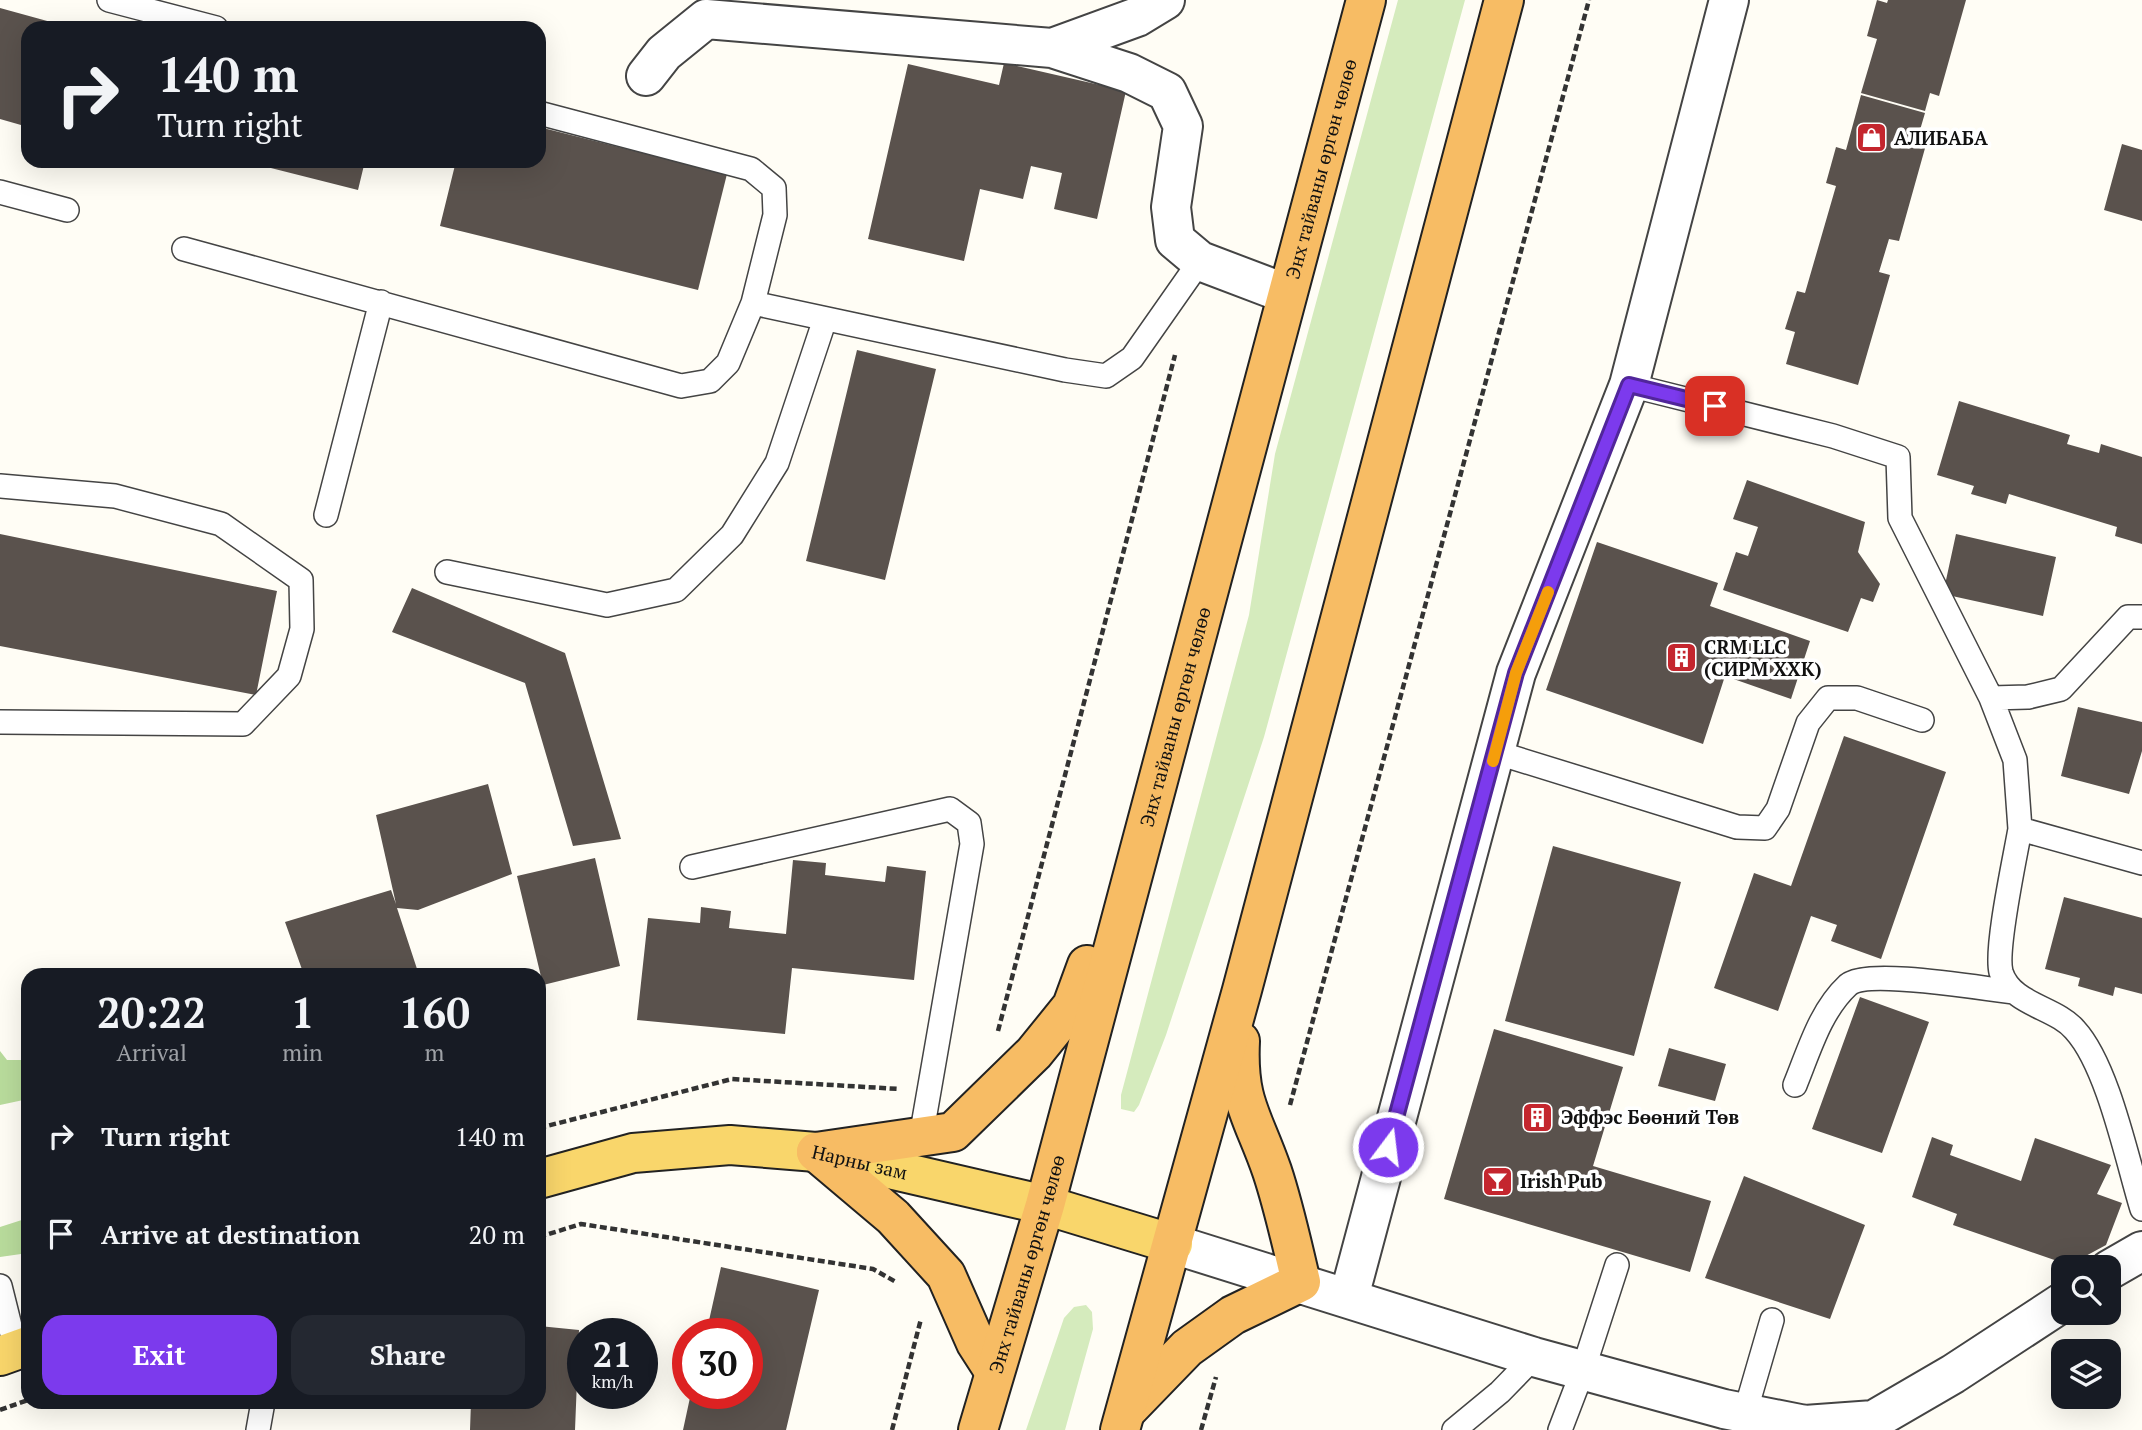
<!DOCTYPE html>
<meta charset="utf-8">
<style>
:root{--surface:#171b24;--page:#242831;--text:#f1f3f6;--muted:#9ea1a6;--accent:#7c3aed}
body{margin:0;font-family:"PT Serif",serif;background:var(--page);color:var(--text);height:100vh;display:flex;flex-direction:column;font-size:26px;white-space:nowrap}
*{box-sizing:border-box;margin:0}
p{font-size:23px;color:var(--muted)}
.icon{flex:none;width:38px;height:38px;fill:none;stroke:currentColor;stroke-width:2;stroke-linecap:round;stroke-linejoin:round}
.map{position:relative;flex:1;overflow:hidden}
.side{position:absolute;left:21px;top:968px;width:525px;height:441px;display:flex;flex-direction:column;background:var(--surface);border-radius:21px;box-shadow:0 7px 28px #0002}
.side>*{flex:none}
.hud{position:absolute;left:21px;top:21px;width:525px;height:147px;border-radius:21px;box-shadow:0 7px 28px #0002;background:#171b24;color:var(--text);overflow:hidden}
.tools{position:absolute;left:2051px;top:1255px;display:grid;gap:14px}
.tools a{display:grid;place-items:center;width:70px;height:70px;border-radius:14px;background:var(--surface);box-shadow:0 7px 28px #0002;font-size:35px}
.speed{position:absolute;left:567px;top:1318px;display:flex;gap:14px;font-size:35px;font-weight:700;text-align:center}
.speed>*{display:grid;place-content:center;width:91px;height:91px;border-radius:50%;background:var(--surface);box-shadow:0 7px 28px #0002;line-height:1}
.speed small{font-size:18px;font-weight:400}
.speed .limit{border:10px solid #d22;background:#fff;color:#111}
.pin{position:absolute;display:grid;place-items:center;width:60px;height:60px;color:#fff;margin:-30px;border-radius:14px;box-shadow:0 4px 10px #0006}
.me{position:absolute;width:77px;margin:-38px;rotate:15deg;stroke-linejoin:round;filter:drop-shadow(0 0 5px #0008)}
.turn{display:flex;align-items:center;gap:24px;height:147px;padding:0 21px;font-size:32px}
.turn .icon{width:91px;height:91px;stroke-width:2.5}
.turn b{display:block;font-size:49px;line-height:60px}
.eta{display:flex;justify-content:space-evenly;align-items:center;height:119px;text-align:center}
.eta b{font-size:42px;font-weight:700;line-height:49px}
.primary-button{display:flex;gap:14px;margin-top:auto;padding:14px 21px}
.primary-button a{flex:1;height:80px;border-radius:21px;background:var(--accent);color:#fff;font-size:28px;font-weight:700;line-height:80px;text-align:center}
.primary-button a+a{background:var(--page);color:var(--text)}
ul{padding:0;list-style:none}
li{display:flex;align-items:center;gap:21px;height:98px;padding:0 21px}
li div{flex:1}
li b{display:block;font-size:26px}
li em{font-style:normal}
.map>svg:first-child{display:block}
.green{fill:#d5ebbd}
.forest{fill:#b9dc9c}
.building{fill:#5a524d}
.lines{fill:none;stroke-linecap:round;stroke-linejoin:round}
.service-casing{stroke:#444;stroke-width:26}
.minor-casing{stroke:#444;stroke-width:42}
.primary-casing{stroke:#222;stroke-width:42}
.trunk-casing{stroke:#222;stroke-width:42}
.path{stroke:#333;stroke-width:4.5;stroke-dasharray:7 3.5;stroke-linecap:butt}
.service{stroke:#fff;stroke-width:23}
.minor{stroke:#fff;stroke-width:38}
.primary{stroke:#f9d66b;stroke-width:38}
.trunk{stroke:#f7bc64;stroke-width:38}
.route-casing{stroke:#51269a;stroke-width:18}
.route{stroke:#7c3aed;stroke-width:12}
.slow{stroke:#f59e0b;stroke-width:12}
.labels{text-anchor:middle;stroke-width:7;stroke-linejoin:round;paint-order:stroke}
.poi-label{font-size:19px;font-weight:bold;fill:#111;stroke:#fff;text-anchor:start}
.street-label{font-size:19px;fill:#111;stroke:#fff}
</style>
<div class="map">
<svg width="2142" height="1430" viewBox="0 0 2142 1430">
<rect width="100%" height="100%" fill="#fffdf5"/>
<!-- green -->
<path class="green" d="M1398,0H1465L1264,737L1166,1035L1139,1105L1134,1112L1121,1109V1095L1249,615L1275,454Z
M1086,1305L1092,1312L1093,1329L1065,1430H1026L1064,1318L1074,1307Z"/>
<!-- forest -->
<path class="forest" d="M0,1051L7,1060H23L28,1072V1099L0,1105Z
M28,1218V1253L0,1257V1227Z"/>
<!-- building -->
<path class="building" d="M1877,0L1887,3L1888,0H1966L1939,96L1930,93L1925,111L1861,93L1877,39L1867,36Z
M0,8L69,27L28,28V127L0,119Z
M1004,63L1126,91L1097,219L1054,209L1062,173L1031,166L1023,199L980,189L964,261L868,239L908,64L999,85Z
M1861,95L1925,113L1920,130L1929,134L1899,241L1889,239L1879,272L1890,275L1858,385L1786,364L1795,332L1785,329L1797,291L1805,293L1836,186L1826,183L1836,147L1846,150Z
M539,127L727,174L698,290L440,226L456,161H539Z
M2122,144L2142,150V221L2104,210Z
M243,161H365L358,190Z
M857,350L936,369L885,580L806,561Z
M1959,401L2070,435L2067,444L2099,453L2101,444L2142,457V544L2115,536L2117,527L2009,494L2006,504L1971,494L1974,486L1937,475Z
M1747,480L1865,522L1858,552L1880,584L1873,602L1861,598L1848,632L1723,590L1736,552L1748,556L1758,527L1733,519Z
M0,534L277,591L256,695L0,646Z
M1956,534L2056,557L2043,616L1943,594Z
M1597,542L1718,583L1710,606L1810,641L1791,699L1725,676L1703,744L1546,690Z
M412,588L565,653L621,839L573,846L525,683L392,632Z
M2078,707L2142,722V751L2129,794L2061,776Z
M1844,736L1946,772L1881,959L1831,941L1837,925L1811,916L1778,1011L1714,988L1754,873L1791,886Z
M488,784L512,874L418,910L397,908L419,975H304L285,922L391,890L396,904L376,815Z
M1553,846L1681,882L1634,1056L1505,1021Z
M595,858L620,966L543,985L517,876Z
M793,860L826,863L825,875L885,882L887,866L926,871L914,980L792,968L785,1034L637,1020L648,918L700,923L701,907L731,911L729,928L786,934Z
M2064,897L2142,918V994L2115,987L2113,996L2078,986L2080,978L2045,969Z
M1860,997L1929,1022L1882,1153L1812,1129Z
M1494,1029L1623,1067L1593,1166L1711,1201L1690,1272L1444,1199Z
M1669,1048L1726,1064L1715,1101L1658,1086Z
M1932,1137L1953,1145L1950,1155L2021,1181L2035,1138L2111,1165L2097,1194L2122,1203L2106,1245L2069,1265L1953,1225L1957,1214L1912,1197Z
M1744,1176L1865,1225L1830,1319L1705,1278Z
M721,1267L819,1290L786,1430H683L691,1393H747V1334H706Z
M539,1326L579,1330L575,1430H470L471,1402H539Z"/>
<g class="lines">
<defs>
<path id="service" d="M109,0L216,28
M0,192L67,210
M184,249L681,386L710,381L728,363L753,303L775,215L774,188L751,169L539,113
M753,303L1065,370L1106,376L1132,358L1200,261
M1629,385L1833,436L1898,457L1900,518L1991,698L2015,760L2020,829L2142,863
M0,486L115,496L221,524L301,580L302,629L289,676L243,724L0,722
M326,515L381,302
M447,572L607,605L676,590L732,535L777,463L825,319
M1991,698L2028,697L2061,689L2128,617H2142
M1495,752L1737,827L1765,828L1778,809L1808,723L1828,698H1857L1922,720
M2020,829C2015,858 1995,949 2001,972C2011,1005 2056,1007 2075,1030C2108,1066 2127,1160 2142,1209
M692,867L950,809L969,823L972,844L921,1137
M1795,1085C1809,1051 1820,1011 1848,985C1868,968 1984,989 2014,992
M0,1286L16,1350
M1745,1413L1772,1320
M258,1430L263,1402
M1454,1430L1500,1392L1534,1357
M1560,1430L1583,1370L1617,1265"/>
<path id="minor" d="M1052,48L1137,17L1165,0
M646,76L664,53L706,19L1052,48L1129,73L1167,92L1183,126L1171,207L1175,240L1200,261L1287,294
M1173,1244L1534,1357L1724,1409L1805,1425L1874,1420L1953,1374L2063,1302
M2109,1270L2142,1251
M1349,1297L1516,673L1629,385L1729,0"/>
<g id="primary">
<path id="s1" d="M539,1179L633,1153L730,1145L816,1152L1045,1205L1173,1244"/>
<path d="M0,1356L28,1346"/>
</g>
<g id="trunk">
<path d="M816,1152L953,1132L1034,1053L1072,1006L1087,965"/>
<path d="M816,1152L893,1217L946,1275L976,1343L994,1371"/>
<path d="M1126,1411L1187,1348L1233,1315L1301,1282C1292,1245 1284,1207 1272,1171C1253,1116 1237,1103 1240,1041"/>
<path id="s2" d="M978,1430L1045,1205L1366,0"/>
<path d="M1120,1430L1242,990L1504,0"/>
</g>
</defs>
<!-- service casing -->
<use href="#service" class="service-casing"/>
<!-- minor casing -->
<use href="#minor" class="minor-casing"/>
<!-- primary casing -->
<use href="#primary" class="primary-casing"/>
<!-- trunk casing -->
<use href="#trunk" class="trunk-casing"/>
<!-- path -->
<path class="path" d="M998,1031L1175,355
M1290,1105L1589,0
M539,1128L732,1079L899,1089
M539,1237L581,1224L873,1269L896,1282
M0,1410L28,1400
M892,1430L921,1319
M1201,1430L1216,1377"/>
<!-- service -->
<use href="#service" class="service"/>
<!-- minor -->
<use href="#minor" class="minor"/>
<!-- primary -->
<use href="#primary" class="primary"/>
<!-- trunk -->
<use href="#trunk" class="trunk"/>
</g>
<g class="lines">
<defs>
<path id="route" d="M1388,1147L1516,673L1629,385L1715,406"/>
</defs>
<!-- route casing -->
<use href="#route" class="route-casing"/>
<!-- route -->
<use href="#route" class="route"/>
<!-- slow -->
<path class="slow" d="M1493,761L1516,673L1548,592"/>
</g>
<!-- icons -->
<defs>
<symbol id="shop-square" viewBox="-11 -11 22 22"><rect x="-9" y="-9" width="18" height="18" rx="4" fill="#c4262e" stroke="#fff"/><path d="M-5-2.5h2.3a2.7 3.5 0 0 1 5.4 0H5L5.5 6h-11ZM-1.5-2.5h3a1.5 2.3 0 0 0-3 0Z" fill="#fff"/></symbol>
<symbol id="building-square" viewBox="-11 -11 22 22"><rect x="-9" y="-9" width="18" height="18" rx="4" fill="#c4262e" stroke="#fff"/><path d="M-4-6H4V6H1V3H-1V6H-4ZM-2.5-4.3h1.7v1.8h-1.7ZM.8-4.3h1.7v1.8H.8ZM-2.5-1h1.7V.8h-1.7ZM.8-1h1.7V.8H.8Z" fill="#fff"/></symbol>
<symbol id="bar-square" viewBox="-11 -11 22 22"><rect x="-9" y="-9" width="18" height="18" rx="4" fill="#c4262e" stroke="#fff"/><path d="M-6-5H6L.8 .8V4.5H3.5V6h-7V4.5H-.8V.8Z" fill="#fff"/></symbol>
</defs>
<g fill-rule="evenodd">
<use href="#shop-square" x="1854" y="120" width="35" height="35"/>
<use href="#building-square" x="1664" y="640" width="35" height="35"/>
<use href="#building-square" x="1520" y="1100" width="35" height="35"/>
<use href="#bar-square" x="1480" y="1164" width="35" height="35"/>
</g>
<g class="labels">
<!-- poi labels -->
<g class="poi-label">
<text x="1894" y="145">АЛИБАБА</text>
<text x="1704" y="654">CRM LLC<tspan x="1704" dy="22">(СИРМ ХХК)</tspan></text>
<text x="1561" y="1124">Эффэс Бөөний Төв</text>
<text x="1520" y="1188">Irish Pub</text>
</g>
<!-- street labels -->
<g class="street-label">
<text dy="7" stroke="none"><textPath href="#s2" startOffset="1307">Энх тайваны өргөн чөлөө</textPath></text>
<text dy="7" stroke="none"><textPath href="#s2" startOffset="740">Энх тайваны өргөн чөлөө</textPath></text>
<text dy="7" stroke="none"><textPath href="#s1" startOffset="326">Нарны зам</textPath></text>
<text dy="7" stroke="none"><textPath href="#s2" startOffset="173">Энх тайваны өргөн чөлөө</textPath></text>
</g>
</g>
</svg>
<div class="tools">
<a><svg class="icon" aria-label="search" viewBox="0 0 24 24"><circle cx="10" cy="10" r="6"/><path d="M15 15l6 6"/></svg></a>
<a><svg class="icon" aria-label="layers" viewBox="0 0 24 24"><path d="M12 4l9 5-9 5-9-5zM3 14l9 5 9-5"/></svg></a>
</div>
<div class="speed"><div>21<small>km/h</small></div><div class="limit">30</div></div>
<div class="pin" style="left:1715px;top:406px;background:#d93025"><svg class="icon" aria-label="arrive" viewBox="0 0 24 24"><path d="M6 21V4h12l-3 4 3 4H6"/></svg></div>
<svg class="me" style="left:1388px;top:1147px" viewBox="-20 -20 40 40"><circle r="17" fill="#7c3aed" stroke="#fff" stroke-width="3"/><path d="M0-11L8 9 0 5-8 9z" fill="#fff"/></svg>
<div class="hud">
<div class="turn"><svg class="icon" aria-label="right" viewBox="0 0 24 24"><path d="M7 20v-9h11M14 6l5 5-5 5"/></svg><div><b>140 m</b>Turn right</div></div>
</div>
<section class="side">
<div class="eta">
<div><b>20:22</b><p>Arrival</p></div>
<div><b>1</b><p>min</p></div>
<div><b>160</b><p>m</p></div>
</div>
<ul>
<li><svg class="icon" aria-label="right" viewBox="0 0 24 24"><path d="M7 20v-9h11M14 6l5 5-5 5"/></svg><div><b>Turn right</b></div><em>140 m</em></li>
<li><svg class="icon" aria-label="arrive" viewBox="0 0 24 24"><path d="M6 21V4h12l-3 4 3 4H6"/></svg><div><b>Arrive at destination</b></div><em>20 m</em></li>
</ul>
<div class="primary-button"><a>Exit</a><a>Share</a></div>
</section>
</div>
